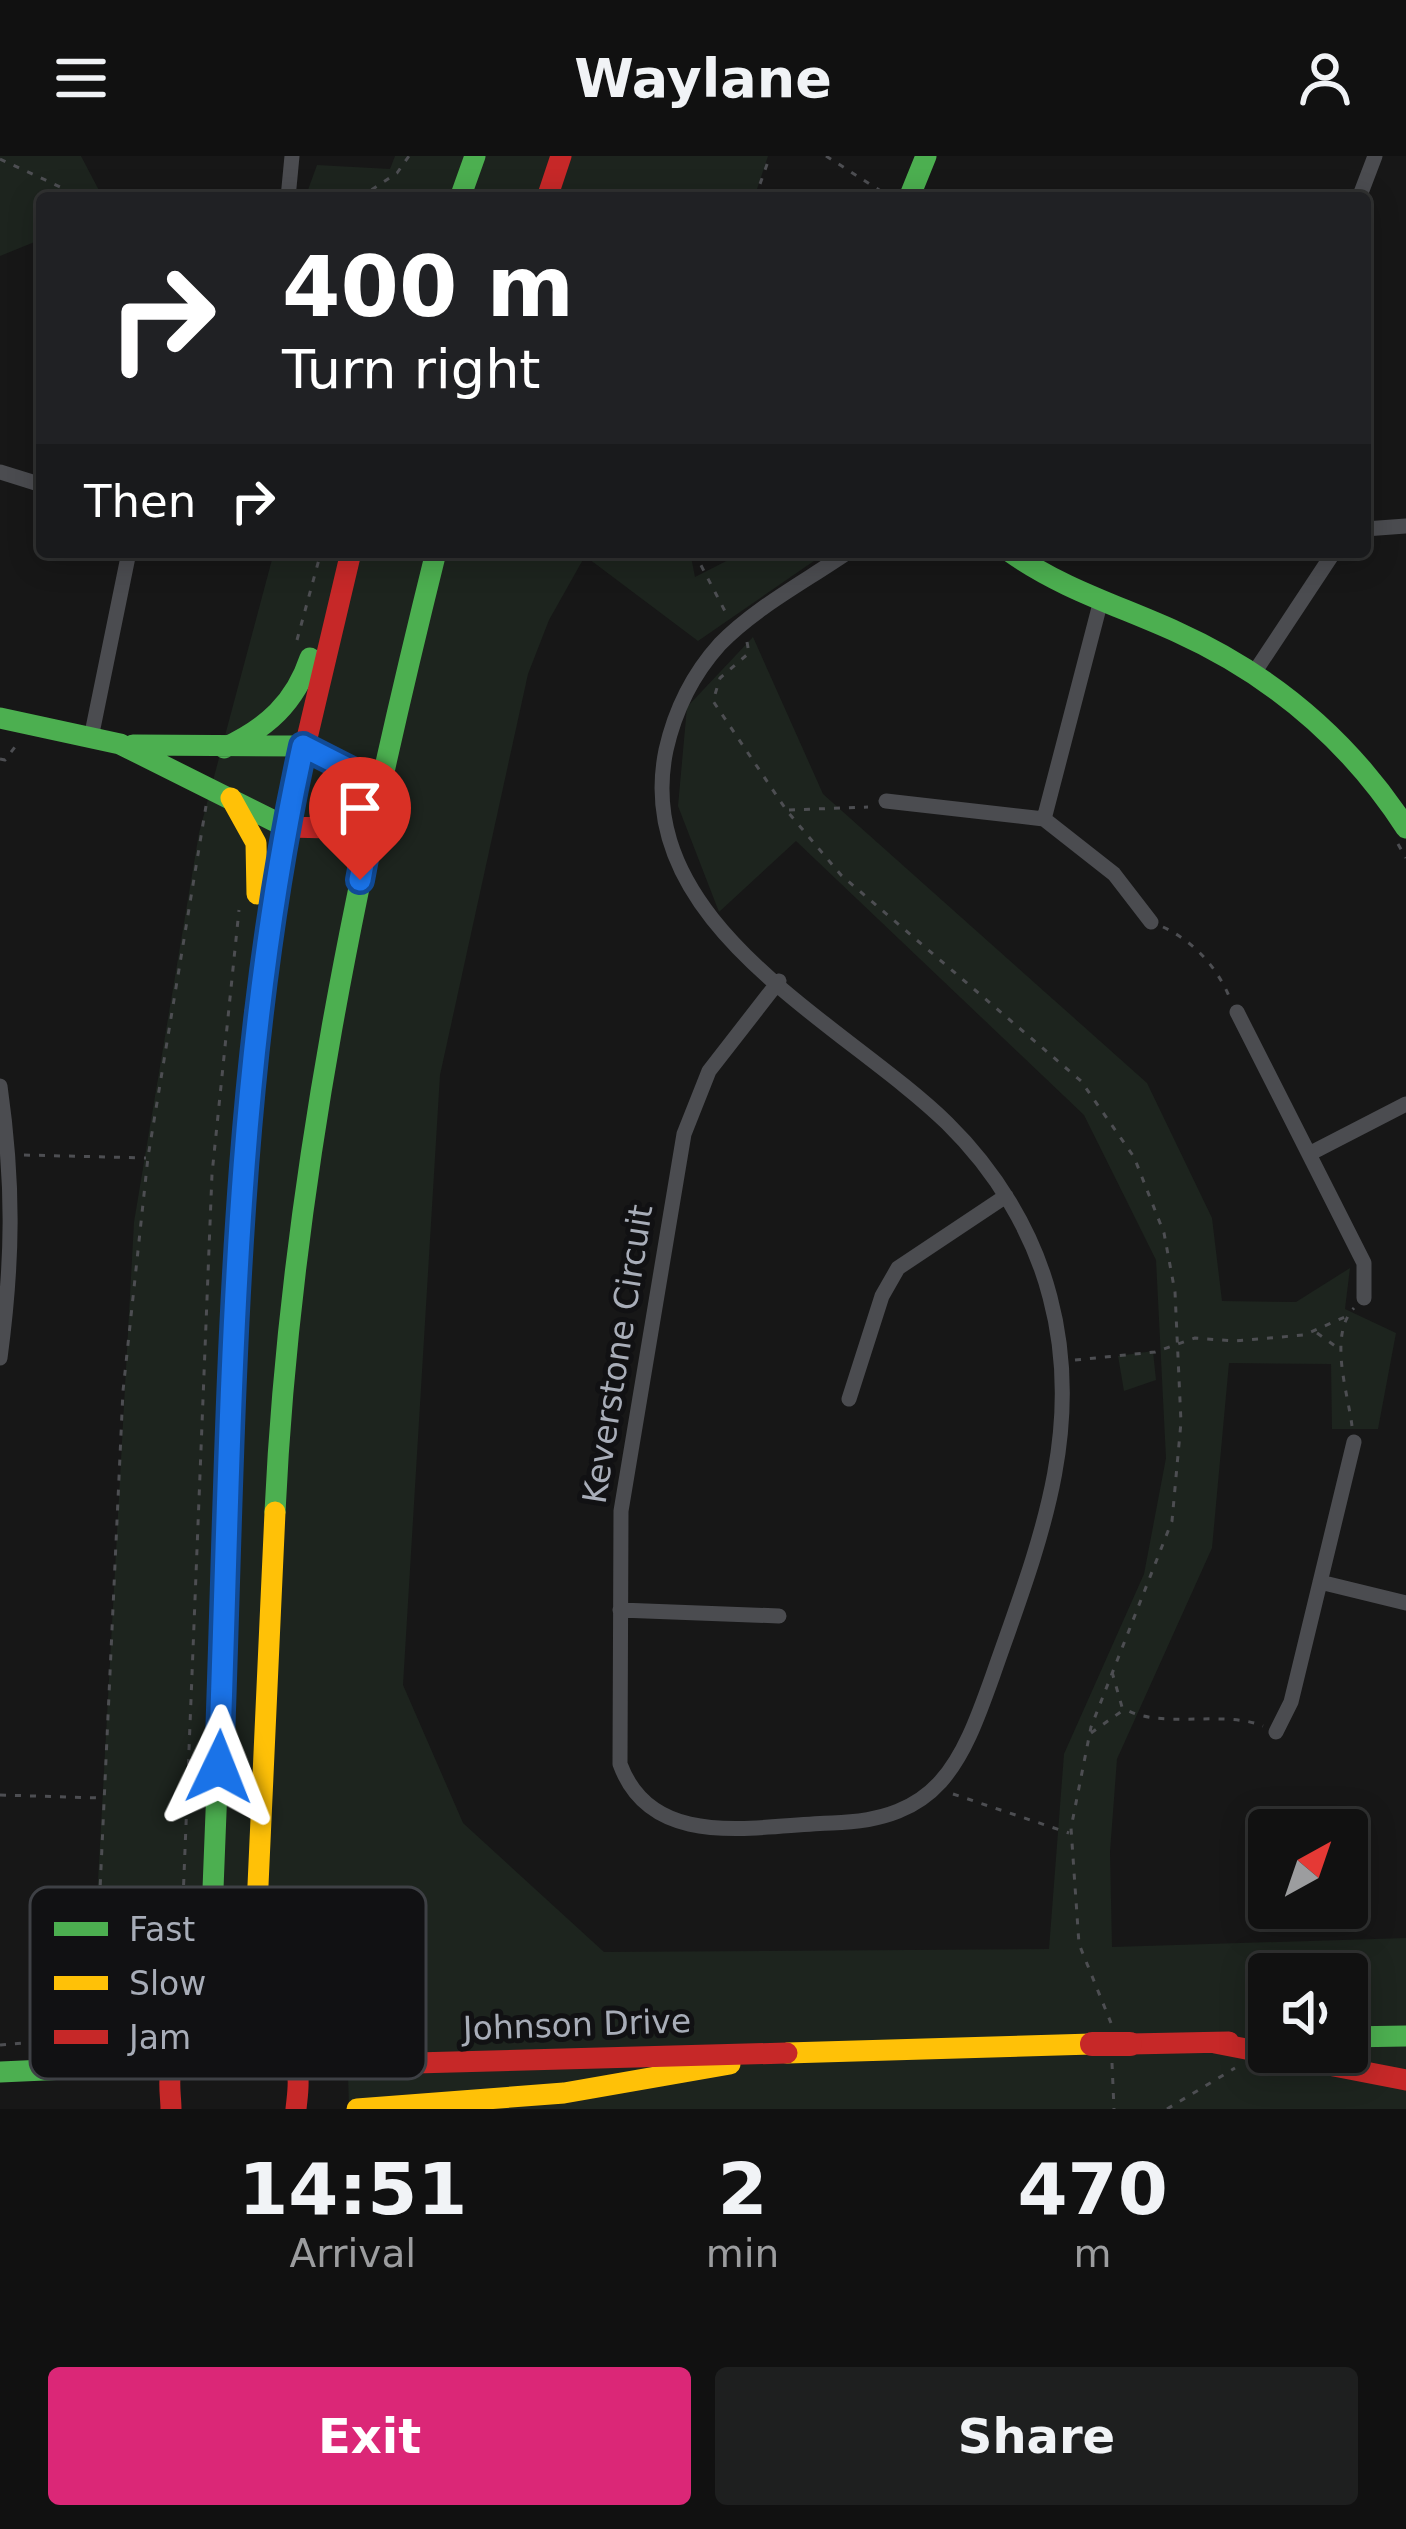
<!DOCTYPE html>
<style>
:root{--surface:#111;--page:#1e1f1f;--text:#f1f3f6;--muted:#9c9d9f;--line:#303131;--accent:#db2777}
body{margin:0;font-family:"DejaVu Sans",sans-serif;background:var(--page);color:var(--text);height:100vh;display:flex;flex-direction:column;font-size:45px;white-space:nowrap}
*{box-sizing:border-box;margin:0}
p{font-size:39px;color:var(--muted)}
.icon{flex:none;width:66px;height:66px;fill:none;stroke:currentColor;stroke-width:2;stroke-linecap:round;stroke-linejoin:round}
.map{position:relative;height:1953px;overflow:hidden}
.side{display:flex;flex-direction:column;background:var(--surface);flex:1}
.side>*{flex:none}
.hud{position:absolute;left:36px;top:36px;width:1335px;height:366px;border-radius:12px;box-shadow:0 6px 30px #0003,0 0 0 3px var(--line);background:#202124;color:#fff;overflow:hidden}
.needle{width:78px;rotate:40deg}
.buttons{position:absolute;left:1248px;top:1653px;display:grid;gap:24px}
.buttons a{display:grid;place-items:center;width:120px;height:120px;border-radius:12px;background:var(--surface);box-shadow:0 6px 30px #0003,0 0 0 3px var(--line);font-size:60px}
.pin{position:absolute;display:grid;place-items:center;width:102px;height:102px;color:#fff;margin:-123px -51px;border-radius:50% 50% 50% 0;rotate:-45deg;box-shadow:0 0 12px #0007}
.pin .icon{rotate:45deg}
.me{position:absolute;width:132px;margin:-66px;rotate:2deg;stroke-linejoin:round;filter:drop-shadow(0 0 9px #0008)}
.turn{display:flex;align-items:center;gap:42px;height:252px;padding:0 48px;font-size:54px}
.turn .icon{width:156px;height:156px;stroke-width:2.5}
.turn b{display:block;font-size:84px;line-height:102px}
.then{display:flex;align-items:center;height:114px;padding:0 48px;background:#0003;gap:24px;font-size:45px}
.eta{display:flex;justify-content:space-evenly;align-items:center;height:204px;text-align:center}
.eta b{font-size:72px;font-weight:700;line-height:84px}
.cta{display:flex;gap:24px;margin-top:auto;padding:24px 48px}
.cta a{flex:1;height:138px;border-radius:12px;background:var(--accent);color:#fff;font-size:48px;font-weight:700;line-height:138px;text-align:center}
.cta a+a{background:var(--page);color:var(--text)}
header{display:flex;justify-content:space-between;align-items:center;height:156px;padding:0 48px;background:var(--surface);font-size:54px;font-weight:700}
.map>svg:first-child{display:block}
.green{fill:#1d241e;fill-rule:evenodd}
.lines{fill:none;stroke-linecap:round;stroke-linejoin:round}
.path{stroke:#4d4e52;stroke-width:3;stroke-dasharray:6 9;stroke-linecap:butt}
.street{stroke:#4b4c50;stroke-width:15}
.fast{stroke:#4caf50;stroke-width:21}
.slow{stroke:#ffc107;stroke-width:21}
.jam{stroke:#c62828;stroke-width:21}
.jam-bridge{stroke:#c62828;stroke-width:24}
.route-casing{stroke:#114b97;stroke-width:30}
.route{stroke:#1a73e8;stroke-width:21}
.labels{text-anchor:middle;stroke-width:10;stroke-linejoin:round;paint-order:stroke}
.street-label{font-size:33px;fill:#a8adb8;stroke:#111113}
.key{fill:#111113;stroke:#3e4045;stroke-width:3}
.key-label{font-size:33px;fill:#a8adb8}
</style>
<header><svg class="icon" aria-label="menu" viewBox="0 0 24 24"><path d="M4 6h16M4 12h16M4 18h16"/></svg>Waylane<svg class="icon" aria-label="person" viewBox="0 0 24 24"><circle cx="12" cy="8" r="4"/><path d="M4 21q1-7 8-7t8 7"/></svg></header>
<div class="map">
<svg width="1406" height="1953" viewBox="0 0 1406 1953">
<rect width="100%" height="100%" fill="#171717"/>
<!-- green -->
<path class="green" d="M0,0H81L103,42H42V83L0,100Z
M395,0H768L754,42H305L317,9L390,13Z
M274,396H690L695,421L744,396H827L698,485L585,400L549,464L528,518L440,919L403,1529L463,1667L604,1796L1049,1793L1064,1598L1144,1418L1166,1302L1156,1104L1084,959L796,685L719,756L678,650L687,551L753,481L823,638L1147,927L1212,1062L1222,1145L1296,1146L1350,1112L1345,1153L1396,1177L1378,1273H1332L1331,1208L1229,1207L1212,1392L1117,1603L1110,1696L1112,1791L1406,1782V1953H349L345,1811L97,1815L94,1798L134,1066L199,677ZM1269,1818H1347V1896H1269Z
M1153,1195L1156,1224L1124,1235L1118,1200Z"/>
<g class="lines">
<!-- path -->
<path class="path" d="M826,0L890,41
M0,3L84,42
M359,42L397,17L409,0
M755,42L770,0
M694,396L727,459
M297,484L321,396
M747,486L749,497L720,522L713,545L787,655L841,719L1081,925L1134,1001L1164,1077L1175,1136L1181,1266L1172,1365L1091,1571L1071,1672L1079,1788L1111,1867
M0,603L5,604L18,587
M789,654L868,651
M1398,688L1406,702
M1163,771C1193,785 1216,810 1229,840
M24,999L146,1002
M1317,1177L1338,1192
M1075,1204L1155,1196L1195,1182L1234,1185L1304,1179L1347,1160
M1352,1270C1348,1237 1328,1179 1354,1152
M1112,1516L1122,1551C1156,1575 1222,1553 1263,1570
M1091,1577L1122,1555
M953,1638L1069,1677
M0,1639L101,1642
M183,1744L212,1018L239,754
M94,1864L123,1235L148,1001L206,650
M0,1889L56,1884
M1112,1907L1114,1953
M1167,1953L1235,1912"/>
<!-- street -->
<path class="street" d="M288,42L292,0
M1359,42L1375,0
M0,316L42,329
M1365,373L1406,370
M1254,517L1334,396
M91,582L129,396
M886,645L1044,663L1114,718L1151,766
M1044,663L1100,448
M779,825L709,915L684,978L621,1355L620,1608C652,1696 756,1669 832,1667C939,1664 961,1609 993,1519C1037,1393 1086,1276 1050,1141C1033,1075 995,1014 947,967C843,866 630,768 666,594C675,554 692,519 720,488C756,451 806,425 848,396
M1237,856L1364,1107V1142
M0,930C14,1028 13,1105 0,1202
M1309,998L1406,948
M849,1243L882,1140L898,1112L1006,1040
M1320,1426L1406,1447
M620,1454L779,1460
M1276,1576L1291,1546L1354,1286"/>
<!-- fast -->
<path class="fast" d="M460,42L475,0
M909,42L926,0
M1010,396C1062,433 1120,450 1177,476C1272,519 1349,584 1406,672
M0,562L120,588L286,671
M133,589L303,590
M303,590L357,617L375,643
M224,592C267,572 295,547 310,502
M275,1356C290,1032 358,710 436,396
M1347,1881L1406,1880
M190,1883L210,1809L241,1022L255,856
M44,1914C126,1880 180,1852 197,1759
M0,1916L112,1911L188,1885"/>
<!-- slow -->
<path class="slow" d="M231,642L256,687L257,738
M275,1356L256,1773L280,1885
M787,1897L1092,1888
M357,1953L564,1937L730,1908"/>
<!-- jam -->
<path class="jam" d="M547,42L561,0
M286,671L332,672L375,643
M255,856L286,671L351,396
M1215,1887L1406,1924
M1130,1888L1229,1886
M289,1895L415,1907L787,1897
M171,1953C171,1942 168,1926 171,1915C185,1855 283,1854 297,1915C300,1926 297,1942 296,1953"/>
<!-- jam-bridge -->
<path class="jam-bridge" d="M1092,1888H1130"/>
</g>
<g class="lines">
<defs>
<path id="route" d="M219,1611C232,1269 229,925 303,590L356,617L375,644L360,724"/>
</defs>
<!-- route casing -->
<use href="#route" class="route-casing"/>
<!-- route -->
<use href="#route" class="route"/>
</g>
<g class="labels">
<!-- street labels -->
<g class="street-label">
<text transform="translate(617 1198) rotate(-81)" y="12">Keverstone Circuit</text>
<text transform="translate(577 1868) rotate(-2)" y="12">Johnson Drive</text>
</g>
</g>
<!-- legend -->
<rect x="30" y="1731" width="396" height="192" rx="18" class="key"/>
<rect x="54" y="1766" width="54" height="14" fill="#4caf50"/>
<rect x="54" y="1820" width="54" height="14" fill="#ffc107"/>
<rect x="54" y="1874" width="54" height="14" fill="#c62828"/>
<g class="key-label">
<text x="129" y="1785">Fast</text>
<text x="129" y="1839">Slow</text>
<text x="129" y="1893">Jam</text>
</g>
</svg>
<div class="buttons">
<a><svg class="needle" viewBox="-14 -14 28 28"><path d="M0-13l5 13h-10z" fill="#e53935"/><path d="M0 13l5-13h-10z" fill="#9c9d9f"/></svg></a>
<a><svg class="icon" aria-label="sound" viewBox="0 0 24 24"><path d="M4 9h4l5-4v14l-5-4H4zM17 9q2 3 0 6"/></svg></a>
</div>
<div class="pin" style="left:360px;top:724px;background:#d93025"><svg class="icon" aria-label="arrive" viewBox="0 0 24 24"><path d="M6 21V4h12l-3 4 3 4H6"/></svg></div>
<svg class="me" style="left:219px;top:1611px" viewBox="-20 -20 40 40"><path d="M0-17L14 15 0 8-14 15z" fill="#1a73e8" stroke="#fff" stroke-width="4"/></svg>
<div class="hud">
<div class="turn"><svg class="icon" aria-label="right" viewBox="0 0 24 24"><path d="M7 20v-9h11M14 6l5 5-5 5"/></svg><div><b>400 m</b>Turn right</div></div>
<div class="then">Then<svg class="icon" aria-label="right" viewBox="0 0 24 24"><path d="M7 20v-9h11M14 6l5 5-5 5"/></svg></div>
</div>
</div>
<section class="side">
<div class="eta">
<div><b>14:51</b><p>Arrival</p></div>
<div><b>2</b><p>min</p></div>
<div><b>470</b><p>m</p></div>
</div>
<div class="cta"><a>Exit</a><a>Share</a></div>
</section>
